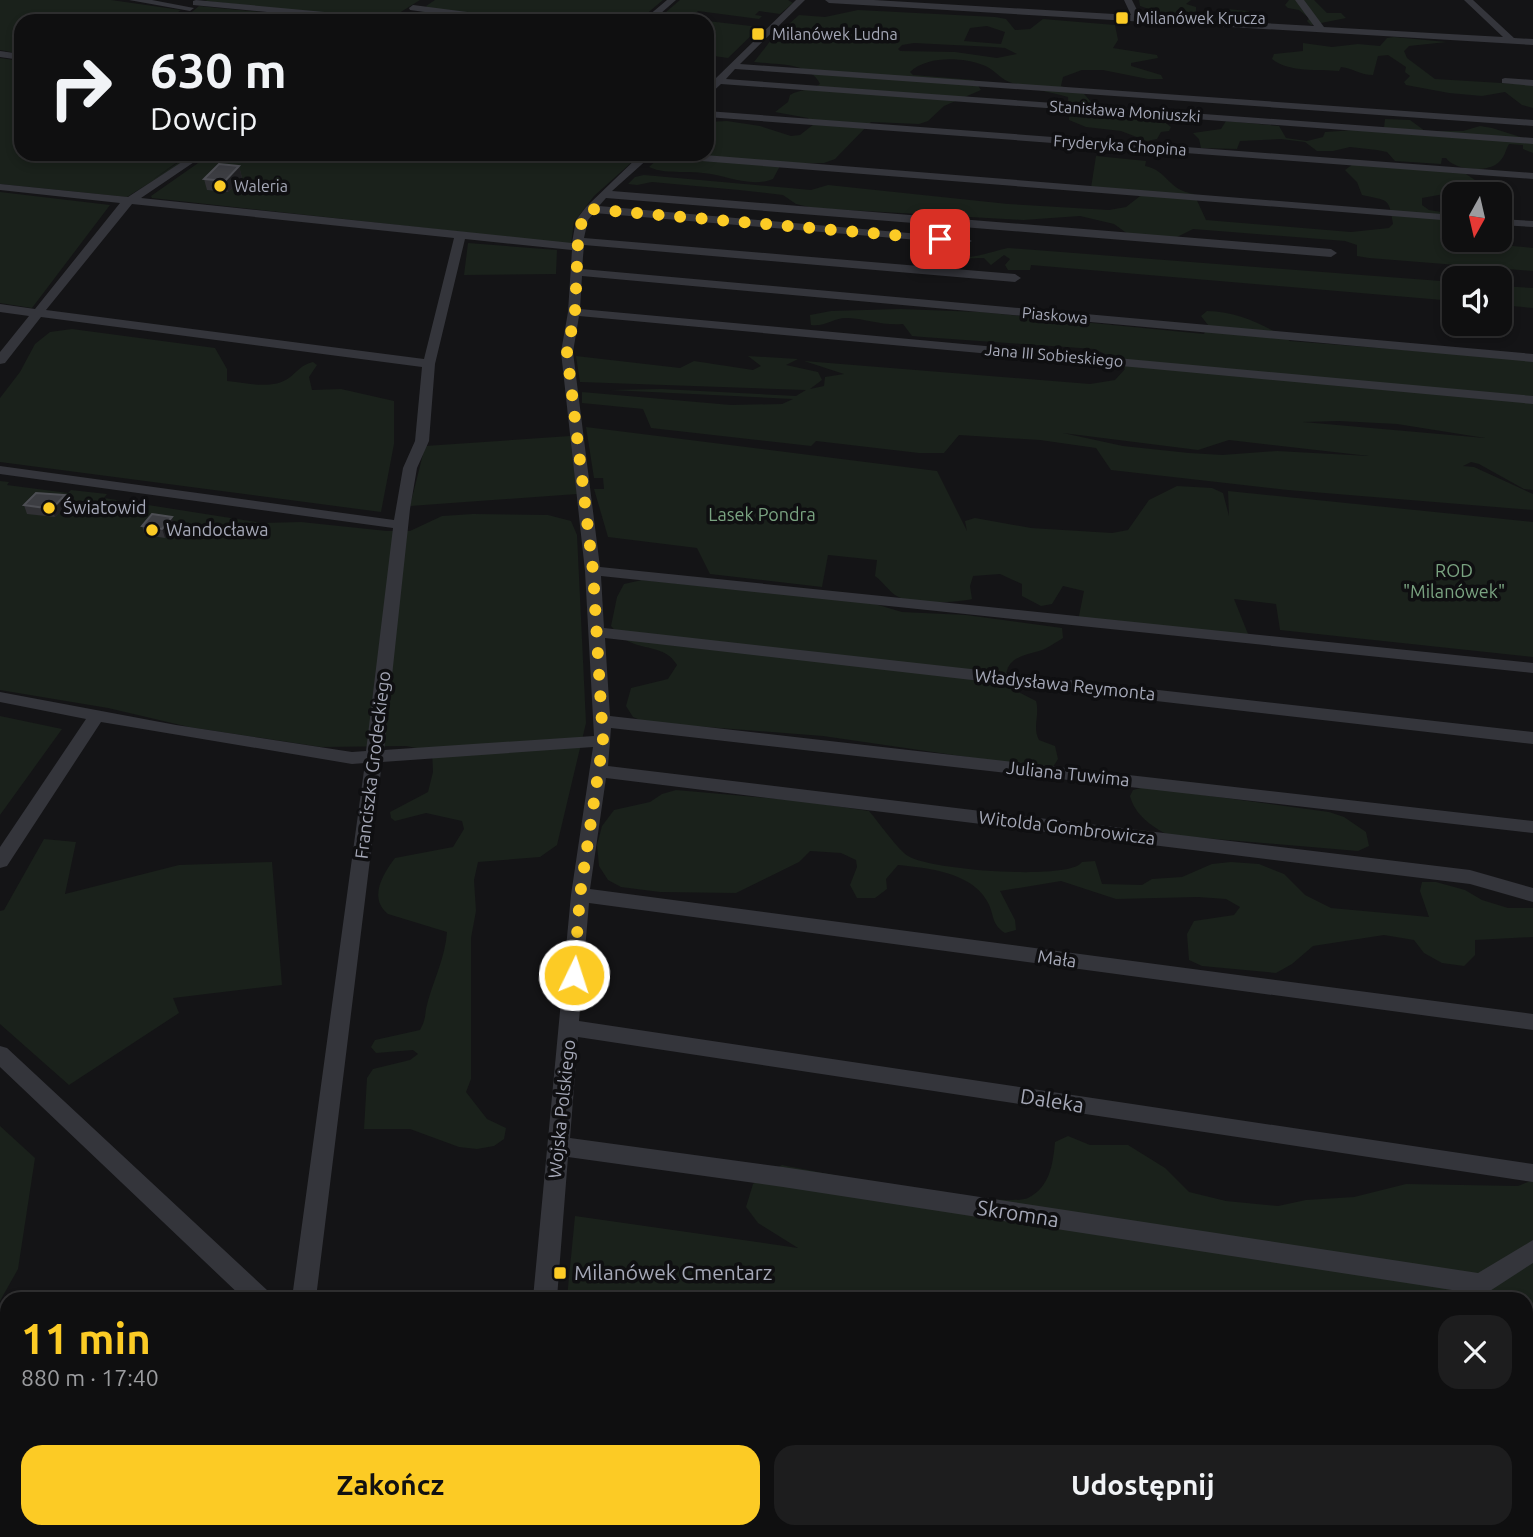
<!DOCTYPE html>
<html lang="pl">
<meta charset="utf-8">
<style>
:root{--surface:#0f0f10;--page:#1d1d1e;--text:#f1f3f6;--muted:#9b9c9f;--line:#2f2f30;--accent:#fccb25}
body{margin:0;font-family:Ubuntu,sans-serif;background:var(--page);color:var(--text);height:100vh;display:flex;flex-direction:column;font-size:26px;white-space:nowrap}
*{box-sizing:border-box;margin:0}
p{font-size:23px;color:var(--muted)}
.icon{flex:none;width:38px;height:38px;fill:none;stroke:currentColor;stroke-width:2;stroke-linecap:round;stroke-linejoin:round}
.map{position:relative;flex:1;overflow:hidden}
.drawer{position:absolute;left:0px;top:1292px;width:1533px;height:247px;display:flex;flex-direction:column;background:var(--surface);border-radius:21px 21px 0 0;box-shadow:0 4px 10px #0003,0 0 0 2px var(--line)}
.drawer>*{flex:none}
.top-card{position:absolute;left:14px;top:14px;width:700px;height:147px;border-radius:21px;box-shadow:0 4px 10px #0003,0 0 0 2px var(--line);background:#0f0f10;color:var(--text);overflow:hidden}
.needle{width:46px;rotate:188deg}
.controls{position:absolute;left:1442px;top:182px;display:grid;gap:14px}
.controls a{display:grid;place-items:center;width:70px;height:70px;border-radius:14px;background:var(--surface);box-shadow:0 4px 10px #0003,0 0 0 2px var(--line);font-size:35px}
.pin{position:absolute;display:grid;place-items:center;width:60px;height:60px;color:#fff;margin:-30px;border-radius:14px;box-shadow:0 4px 10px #0006}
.me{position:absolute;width:77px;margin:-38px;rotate:4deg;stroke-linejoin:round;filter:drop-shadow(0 0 5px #0008)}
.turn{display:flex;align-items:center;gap:24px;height:147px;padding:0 21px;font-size:32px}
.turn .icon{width:91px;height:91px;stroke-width:2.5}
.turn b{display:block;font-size:49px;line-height:60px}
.round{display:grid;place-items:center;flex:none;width:74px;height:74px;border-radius:21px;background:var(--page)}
.head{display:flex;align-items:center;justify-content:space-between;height:119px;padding:0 21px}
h1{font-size:42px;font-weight:700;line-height:52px;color:var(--accent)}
.button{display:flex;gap:14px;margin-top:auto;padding:14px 21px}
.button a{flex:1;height:80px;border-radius:21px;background:var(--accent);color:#111;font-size:28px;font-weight:700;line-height:80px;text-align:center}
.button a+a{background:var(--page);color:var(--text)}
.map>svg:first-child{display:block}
.green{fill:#1a211b;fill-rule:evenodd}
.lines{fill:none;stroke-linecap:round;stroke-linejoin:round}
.street{fill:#34353b;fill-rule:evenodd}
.wall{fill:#303034}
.shaded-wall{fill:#1f1f22}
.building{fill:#3c3d42;stroke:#4d4e54;stroke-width:2}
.route{stroke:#fccb25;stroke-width:12;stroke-dasharray:0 21.6}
.poi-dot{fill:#fccb25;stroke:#0f0f11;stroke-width:2.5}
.labels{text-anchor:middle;stroke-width:7;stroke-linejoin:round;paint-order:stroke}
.far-poi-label{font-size:16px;fill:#a5a8b7;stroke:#0f0f11;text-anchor:start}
.far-street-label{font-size:16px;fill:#a5a8b7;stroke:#0f0f11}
.poi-label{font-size:18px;fill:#a5a8b7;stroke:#0f0f11;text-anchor:start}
.park-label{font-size:18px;fill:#7aa381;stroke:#0f0f11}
.street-label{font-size:18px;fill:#a5a8b7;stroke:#0f0f11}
.near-street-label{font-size:21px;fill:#a5a8b7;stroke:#0f0f11}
.near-poi-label{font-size:21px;fill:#a5a8b7;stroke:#0f0f11;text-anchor:start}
</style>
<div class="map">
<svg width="1533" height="1537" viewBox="0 0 1533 1537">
<rect width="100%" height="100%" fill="#141416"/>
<!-- green -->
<path class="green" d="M0,0H111L181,10L166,21H21V54L0,50Z
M420,0L388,20L205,1L207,0Z
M435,0H663L638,21H529L428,8L426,6Z
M680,0H788L793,3L780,14L759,11L755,15L762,16L759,19L698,11L693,15L666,12Z
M1139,0H1191L1186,4L1196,7V13L1222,15L1227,9L1248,11L1256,17L1251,22L1178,19L1140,6Z
M1289,0H1314L1327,13H1341L1346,18L1311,25L1307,21L1309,18L1299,10L1288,8L1285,5Z
M199,6L218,8L362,21H181Z
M858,10L995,17L1006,19L1015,30L1030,29L1043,19L1115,25L1118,40L1113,48L1157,55L1158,58L1131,63V66L1161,75L1163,79H1148L1103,70H1082L1063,77L1061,86L1084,94L1100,112L1159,118L1171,127L1169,131L1161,132L1157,139L1147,141L1121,131L1086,127L1069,120L1068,97C1051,92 1018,87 1005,80C997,75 992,68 983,65C961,57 927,56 910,72L913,75L974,80L981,90L944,106L928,121L919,124L871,122L835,159L824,163L781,164L773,179C751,188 726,175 703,173C684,170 667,175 649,167L663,154H707V122L727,121L760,126L791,136L800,135L814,124L808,118L775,112L788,102L790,95C800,89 810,91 820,84C810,62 776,65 754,62L771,40L799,15L825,17ZM987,26L1005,32L1001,44L964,41L970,28ZM914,43L993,47L1005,48L1017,54L997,58L955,52L900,51L898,49L902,45Z
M423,11L493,21H404Z
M707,21L760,27L728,58L707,55Z
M1394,37L1447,42L1409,46L1404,51L1407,58L1435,79L1533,85V108L1522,105L1505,92L1482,96L1449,93L1406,85L1404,82L1410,76L1405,72L1406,67L1388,55L1378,56L1373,75C1360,75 1353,68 1341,67L1339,71C1318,69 1290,73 1272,59L1274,54L1303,51V43L1332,47L1358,44L1380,46L1387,38Z
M0,58L21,61V154H189L152,180L191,154H196L127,197L0,184Z
M1385,119L1410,120L1425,131H1463L1480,126L1492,128L1533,141V153L1523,149V145L1509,144C1505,151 1505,157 1498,163C1486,173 1454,170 1446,158H1442L1441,164L1395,161L1387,152L1377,150L1350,147L1333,151H1317L1305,142L1281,139L1240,141L1237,149L1201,148L1199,139L1193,133L1221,129L1226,121L1279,126L1286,138L1307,141L1323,137L1325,132L1384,128Z
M211,154H641L594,196L574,222L571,244L152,198L151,196Z
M1096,156L1146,161L1145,166C1169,171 1167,190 1194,194L1206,220L1351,232L1389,228L1393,224C1389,196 1387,201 1362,195L1357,182L1345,170L1353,164L1463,172L1496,194H1475L1449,188L1444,194L1422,198V205L1429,210L1454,214V240H1497L1513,246L1533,248V271L1369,258L1357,256V245L1345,241L1193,229L1171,240L1128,234L1114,224L1080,216L1023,220L813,208L796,204L783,195L739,190L652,182L637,185L628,184L635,177L644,175L811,190L828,185L1008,204L1109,210L1126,207L1144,193L1091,188Z
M0,192L110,205L32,308L0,303Z
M931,242C936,245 940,251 945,254C960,264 993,251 1008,248L1454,282V301L1031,265L1030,270H1008L1005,265L1010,259L1004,255L991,265L984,258C966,258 926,261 916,247L918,244Z
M468,243L557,250L556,274L464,275Z
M1500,286L1533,288V308L1500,305Z
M900,309L981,312L1204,334L1208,325L1201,316L1207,311C1239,312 1263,324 1290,341L1533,360V490L1524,489L1479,464L1471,462L1463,466L1474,467L1533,494V510L1288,490L1111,470L1096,448L1040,440L959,435L944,453H919L816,441L811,446L651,428L643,409L582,403V392L731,405L782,404L793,399L610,390L662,389L796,396L806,390L580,382L576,356L680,368L694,361L753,370L761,366L748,356L798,359L786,365L818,372L822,380L810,389L824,386L825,377L844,374L804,361L1090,384L1115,380L1125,369L1116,359L1094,349L923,337L912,336L903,324C883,326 867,319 848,318C834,317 826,327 811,325L810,315L831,311ZM1339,421L1397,424L1485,438L1303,422ZM1063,433L1198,450L1229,440L1369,456L1277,451L1222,455L1189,453L1123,446Z
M72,329L215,348L227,369V381C247,383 272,390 289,378C298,371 301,365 313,362L317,365L309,377L312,390L341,389L394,401V444L381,512L0,462V398L20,372L35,344L50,332Z
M586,427L937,471L967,531L965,521L975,518L1031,528L1112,533L1128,530L1149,500L1177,486L1212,488L1223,493L1229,516L1228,491L1533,522V657L1280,630L1276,604L1234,599L1250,639L1078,621L1084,591L1063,586L1052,604L1041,606L1022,596V584L1000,574L973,576L970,586L972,599C957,603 908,605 895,595C888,590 883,582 875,576L877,560L828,555L822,587L710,574L697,548L608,537L594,489H604L603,478H594Z
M570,436L577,494L410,506L425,446Z
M0,481L9,482L7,485L68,493L71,490L107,494L104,498L262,523L301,522L387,531H410L442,516L473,514L548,515L571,521L577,535L586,723L557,845L540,857L478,862L474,880L476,911L471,938V1079L466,1092L487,1119L506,1128L504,1139L494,1146L477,1149L459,1147L410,1129H364L367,1078L373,1069L410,1060L418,1054L413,1050L376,1053L371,1047L375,1040L420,1030C425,1021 425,1017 426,1009C432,982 445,960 447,932L388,914C368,898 383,874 395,858L453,847L464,829L462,821L426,813L395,821L391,818L390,812L428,792L433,772L432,751L406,746L321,747L189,727L108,708L0,690Z
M642,580L868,602L902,612L966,615L1062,628L1063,638C1056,642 1047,649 1039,651C1018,656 1002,661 1007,686L1036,701C1040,715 1032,727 1039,740L1055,746L1058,759L1053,767L1043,768L823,736L644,722L633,717L626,706L631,688L668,679L677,665C665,644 640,651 623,638C618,635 614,629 611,626L617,597L624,584Z
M0,716L62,729L0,815Z
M1144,787L1329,812L1344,817L1366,832L1369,846L1358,851L1168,835C1151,826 1135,815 1130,796L1133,790Z
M676,790L801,801L869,811C877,820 899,851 908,856C929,870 1070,881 1082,862L1095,861L1102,884L1142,885L1152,879L1182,877L1212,864L1231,862L1259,864L1284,874L1305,895L1331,908L1429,917L1420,891L1422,882H1436L1465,890L1482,900L1508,908H1533V937L1475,940V955L1464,966L1442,963L1424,953L1414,940L1384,935L1313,946L1292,964L1276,973L1202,966L1189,960L1187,934L1194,921L1234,915L1240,907L1226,899L1198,897L1116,899L1061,881L1000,891L1015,920L1016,930L1005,933C990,923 995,914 987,901C971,872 927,868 898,865L886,879L887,889L875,898H857L850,885L857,867L856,860L841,853L810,851L799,862L736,893L660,892L621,887L608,880L599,866L597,845L602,826L614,810L650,802L662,794Z
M44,839L76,842L65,894L179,865L272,862L282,985L173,998L179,1013L69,1085L0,1024V911L4,910Z
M0,1126L35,1158L18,1269L0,1301Z
M1068,1136L1090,1145H1128L1165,1168L1189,1192L1226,1201L1278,1206L1306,1200L1354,1197L1406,1184L1518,1186L1533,1180V1361L1526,1360V1298H567L575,1216L798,1248L758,1223L746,1207L753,1184L782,1165C817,1172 1006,1209 1028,1198C1050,1187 1053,1164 1055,1142Z
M1526,1396L1533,1397V1537H546L547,1531H1526Z"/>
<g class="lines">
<!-- street -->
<path class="street" d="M129,0H152L194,8L190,11Z
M196,0L390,18L395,21H361L193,5V1Z
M667,0H676L652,21H642Z
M796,0H805L740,64L1533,120V126L735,69L726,79L1533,138V144L721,84L707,97V88L715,79Z
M825,0H874L1131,15L1124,0H1132L1140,16L1314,26L1295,0H1304L1324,27L1503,37L1464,0H1473L1514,38L1533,39V45L829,3Z
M413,5L513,18L518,21H492L410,10L409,8Z
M0,51L21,54V60L0,57Z
M1505,78L1533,80V86L1502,83V79Z
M707,111L1533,173V179L707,117Z
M194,154H206L141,198L572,243L576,220L586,207L641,154H692L1454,215V221L650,157L612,191L1331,249L1337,253L1331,257L606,198L599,206L966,238L972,241L966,244L594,213L588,220L584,238L1015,274L1021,278L1015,282L584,245L582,269L1533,354V362L582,276L580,309L1533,396V404L579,316L573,352L600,567L1533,663V673L601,576L604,628L1533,732V744L605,638L610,716L1533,821V833L611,728L608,766L1470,870L1533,888V902L1470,884L606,778L590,889L1533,1014V1030L589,903L579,1021L1533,1164V1182L578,1037L570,1138L783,1167L1478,1273L1533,1240V1263L1479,1298H1448L1452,1290L783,1187L568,1157L557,1298H533L571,895L593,747L382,762L316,1298H292L365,763L352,764L101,722L7,866L0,868V847L86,719L0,702V692L176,725L352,752L366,751L393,528L0,474V466L394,520L403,468L415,441L422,367L41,317L5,363L0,364V352L29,316L0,312V304L35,309L120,203L0,190V184L128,197ZM132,204L454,238L424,359L46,310ZM465,239L572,250L568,312L561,352L585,571L594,736L384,750L410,509L417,468L429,441L435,364Z
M1500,219L1533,221V227L1500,225Z
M0,1046L7,1048L267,1290L271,1298H243L0,1067Z
M1526,1370L1533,1371V1395L1526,1394Z
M258,1531H284L283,1537H257Z
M513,1531H539L538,1537H512Z"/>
</g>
<!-- wall -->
<path class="wall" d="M239,166L242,178L228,192L207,190L204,179Z
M65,495L68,503L55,517L27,514L24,505Z
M142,526H175L165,538L145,535Z"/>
<!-- shaded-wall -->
<path class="shaded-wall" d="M239,166L242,178L228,192L225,181Z
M65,495L68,503L55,517L52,509Z
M172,517L175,526L165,538L162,529Z"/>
<!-- building -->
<path class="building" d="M219,164L239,166L225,181L204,179Z
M36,493L65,495L52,509L24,505Z
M152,514L172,517L162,529L142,526Z"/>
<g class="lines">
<!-- route -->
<path class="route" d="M574,975L580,895L603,741L593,571L567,352L575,312L578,241L582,220L590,209L940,239"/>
</g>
<!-- markers -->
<g class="poi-dot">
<rect x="1115" y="11" width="14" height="14" rx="3.5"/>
<rect x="751" y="27" width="14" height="14" rx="3.5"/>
<circle cx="220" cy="186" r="7"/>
<circle cx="49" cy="508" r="7"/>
<circle cx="152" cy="530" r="7"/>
<rect x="553" y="1266" width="14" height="14" rx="3.5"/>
</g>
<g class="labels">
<!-- far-poi labels -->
<g class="far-poi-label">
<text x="1136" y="24">Milanówek Krucza</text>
<text x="772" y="40">Milanówek Ludna</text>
<text x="234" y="192">Waleria</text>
</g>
<!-- far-street labels -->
<g class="far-street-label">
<text transform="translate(1125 111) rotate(4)" y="6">Stanisława Moniuszki</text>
<text transform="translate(1120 145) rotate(4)" y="6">Fryderyka Chopina</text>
<text transform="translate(1055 315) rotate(5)" y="6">Piaskowa</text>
<text transform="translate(1054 355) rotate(5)" y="6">Jana III Sobieskiego</text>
</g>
<!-- poi labels -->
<g class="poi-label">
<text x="63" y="514">Światowid</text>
<text x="166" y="536">Wandocława</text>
</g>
<!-- park labels -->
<g class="park-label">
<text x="762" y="521">Lasek Pondra</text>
<text x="1454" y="577">ROD<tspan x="1454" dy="21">"Milanówek"</tspan></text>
</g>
<!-- street labels -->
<g class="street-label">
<text transform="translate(1065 685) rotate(6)" y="6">Władysława Reymonta</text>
<text transform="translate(373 765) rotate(-83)" y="6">Franciszka Grodeckiego</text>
<text transform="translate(1068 774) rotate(6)" y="6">Juliana Tuwima</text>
<text transform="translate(1067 828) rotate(7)" y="6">Witolda Gombrowicza</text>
<text transform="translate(1057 959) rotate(8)" y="6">Mała</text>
<text transform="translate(562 1109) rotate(-84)" y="6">Wojska Polskiego</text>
</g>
<!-- near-street labels -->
<g class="near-street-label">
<text transform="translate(1052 1101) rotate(9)" y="7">Daleka</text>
<text transform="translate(1018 1214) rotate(9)" y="7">Skromna</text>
</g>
<!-- near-poi labels -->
<g class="near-poi-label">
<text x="574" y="1280">Milanówek Cmentarz</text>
</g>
</g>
</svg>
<div class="controls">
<a><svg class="needle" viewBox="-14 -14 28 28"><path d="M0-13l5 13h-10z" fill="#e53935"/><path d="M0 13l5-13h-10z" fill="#9b9c9f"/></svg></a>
<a><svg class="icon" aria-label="sound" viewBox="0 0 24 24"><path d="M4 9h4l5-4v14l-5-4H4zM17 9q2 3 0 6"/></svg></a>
</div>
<div class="pin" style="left:940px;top:239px;background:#d93025"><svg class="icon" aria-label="arrive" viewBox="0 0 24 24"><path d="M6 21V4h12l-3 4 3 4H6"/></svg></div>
<svg class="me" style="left:574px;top:975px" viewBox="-20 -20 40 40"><circle r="17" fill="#fccb25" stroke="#fff" stroke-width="3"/><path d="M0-11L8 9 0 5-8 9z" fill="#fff"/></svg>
<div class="top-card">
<div class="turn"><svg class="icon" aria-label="right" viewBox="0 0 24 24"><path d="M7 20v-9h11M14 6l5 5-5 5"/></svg><div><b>630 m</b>Dowcip</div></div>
</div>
<section class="drawer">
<div class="head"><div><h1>11 min</h1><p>880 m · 17:40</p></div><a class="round"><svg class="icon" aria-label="close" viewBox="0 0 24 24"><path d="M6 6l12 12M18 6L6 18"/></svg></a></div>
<div class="button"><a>Zakończ</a><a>Udostępnij</a></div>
</section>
</div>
